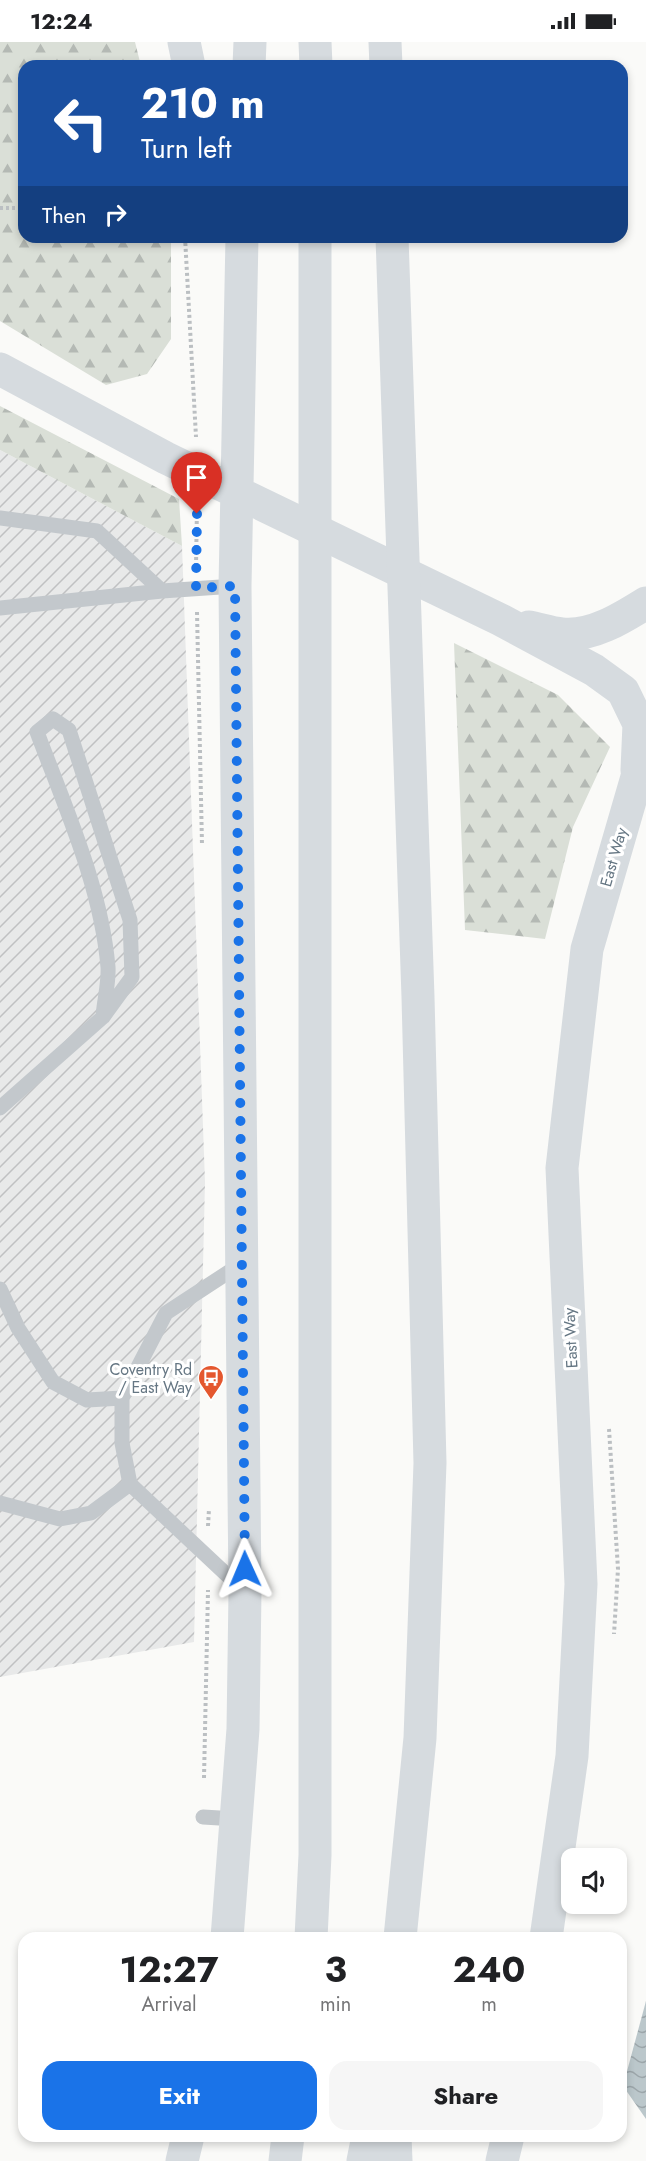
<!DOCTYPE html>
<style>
:root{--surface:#fff;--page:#f6f6f6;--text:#202124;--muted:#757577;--accent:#1a73e8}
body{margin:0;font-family:Jost,sans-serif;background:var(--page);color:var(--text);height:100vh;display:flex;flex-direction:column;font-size:22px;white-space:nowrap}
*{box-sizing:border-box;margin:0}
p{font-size:20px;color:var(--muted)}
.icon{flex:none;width:33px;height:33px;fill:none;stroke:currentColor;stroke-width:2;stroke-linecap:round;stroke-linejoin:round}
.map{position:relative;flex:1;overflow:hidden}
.sheet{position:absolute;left:18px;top:1890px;width:609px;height:210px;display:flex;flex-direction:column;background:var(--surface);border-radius:18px;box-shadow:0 3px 9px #0003}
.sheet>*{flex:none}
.guide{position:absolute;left:18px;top:18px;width:610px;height:183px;border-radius:18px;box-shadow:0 3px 9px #0003;background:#1a4fa0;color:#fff;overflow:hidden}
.tools{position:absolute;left:561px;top:1806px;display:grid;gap:12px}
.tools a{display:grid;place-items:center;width:66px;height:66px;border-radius:12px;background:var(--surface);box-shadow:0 3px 9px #0003;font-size:30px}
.pin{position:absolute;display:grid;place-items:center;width:51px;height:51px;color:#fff;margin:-62px -26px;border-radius:50% 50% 50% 0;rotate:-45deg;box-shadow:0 0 6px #0007}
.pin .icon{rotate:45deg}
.me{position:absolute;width:66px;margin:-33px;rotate:359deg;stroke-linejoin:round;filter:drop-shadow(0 0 4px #0008)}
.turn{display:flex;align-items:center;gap:21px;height:126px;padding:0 24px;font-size:27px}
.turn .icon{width:78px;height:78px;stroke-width:2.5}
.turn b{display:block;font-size:42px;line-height:51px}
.then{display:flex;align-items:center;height:57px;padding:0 24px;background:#0003;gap:12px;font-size:22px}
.eta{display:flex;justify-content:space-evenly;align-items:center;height:102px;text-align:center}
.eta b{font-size:36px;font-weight:700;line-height:42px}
.action{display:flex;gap:12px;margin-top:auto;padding:12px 24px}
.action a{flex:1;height:69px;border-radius:18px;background:var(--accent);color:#fff;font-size:24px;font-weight:700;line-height:69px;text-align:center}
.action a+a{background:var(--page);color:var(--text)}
.status{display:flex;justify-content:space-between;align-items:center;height:42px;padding:0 30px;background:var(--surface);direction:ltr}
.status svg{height:16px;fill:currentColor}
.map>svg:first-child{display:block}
.industrial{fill:url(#industrial-furrows)}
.forest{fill:url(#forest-firs)}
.water{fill:url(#water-waves)}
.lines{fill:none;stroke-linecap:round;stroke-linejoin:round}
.path{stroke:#bbbfc2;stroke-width:4;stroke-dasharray:3 3;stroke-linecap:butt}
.lane{stroke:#c3c8cc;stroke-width:15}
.secondary{stroke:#d6dbdf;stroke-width:33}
.highway{stroke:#d6dbdf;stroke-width:33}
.route{stroke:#1a73e8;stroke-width:10;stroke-dasharray:0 18}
.labels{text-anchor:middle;stroke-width:6;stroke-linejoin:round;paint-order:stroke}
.street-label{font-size:16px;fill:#657683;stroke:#fff}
.poi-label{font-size:16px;fill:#657683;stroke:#fff;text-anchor:end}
</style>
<div class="status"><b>12:24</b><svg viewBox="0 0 49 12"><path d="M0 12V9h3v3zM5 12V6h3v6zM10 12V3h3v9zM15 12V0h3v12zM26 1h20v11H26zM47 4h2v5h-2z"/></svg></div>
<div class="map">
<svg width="646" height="2119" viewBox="0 0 646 2119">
<defs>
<pattern id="industrial-furrows" width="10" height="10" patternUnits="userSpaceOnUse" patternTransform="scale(1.5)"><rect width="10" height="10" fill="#e8e9e9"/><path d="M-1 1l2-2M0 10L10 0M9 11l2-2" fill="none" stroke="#c0c1c2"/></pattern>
<pattern id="forest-firs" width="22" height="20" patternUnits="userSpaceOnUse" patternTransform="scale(1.5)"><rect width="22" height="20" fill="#dadfd7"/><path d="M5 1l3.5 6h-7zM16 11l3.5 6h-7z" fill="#b4b9b4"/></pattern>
<pattern id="water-waves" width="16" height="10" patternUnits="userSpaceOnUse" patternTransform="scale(1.5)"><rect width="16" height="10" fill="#bbc7cb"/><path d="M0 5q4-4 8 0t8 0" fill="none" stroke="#9ca6aa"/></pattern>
</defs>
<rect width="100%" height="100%" fill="#fafaf8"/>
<!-- industrial -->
<path class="industrial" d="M0,408L182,504L205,1140L194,1600L0,1635Z"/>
<!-- forest -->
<path class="forest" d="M0,0H135L141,24H24V195H171V297L147,332L106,343L0,279Z
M0,364L179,457L182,504L0,408Z
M454,601L558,653L610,705L573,785L545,897L465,888Z"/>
<!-- water -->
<path class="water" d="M646,1959V2077L623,2044Z"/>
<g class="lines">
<!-- path -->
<path class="path" d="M0,166H24
M179,195L185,197
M185,195L196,395
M196,524L197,465
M197,570L202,803
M609,1387L618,1527L614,1592
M208,1484L209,1467
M204,1736L208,1548"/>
<!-- lane -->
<path class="lane" d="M0,476L97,489L162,549
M0,566L162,549L235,544
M0,1066L103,975L132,935L130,878L69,688L53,677L37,690C65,765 101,844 108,925C109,941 104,959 103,975
M241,1222L166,1271L122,1356V1401L130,1442L243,1548
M0,1247L18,1286L53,1340L87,1358L122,1356
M0,1461L60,1477L91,1471L130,1442
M203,1775L236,1777"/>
<!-- secondary -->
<path class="secondary" d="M184,0L189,24
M249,24L250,0
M0,327L166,416L501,578L594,628L623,649L639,682L637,728
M529,585C540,587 551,591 562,592C592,595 622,576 646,561
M227,1896L243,1687L245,1550L235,544L242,195
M546,1896L572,1714L581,1542L562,1126L587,907L646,704
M182,2119L188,2094
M502,2119L508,2094"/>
<!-- highway -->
<path class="highway" d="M315,0L316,24
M385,0L386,24
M392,195L418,955L430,1421L420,1696L400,1896
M311,1896L315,1813V195
M395,2094L396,2119
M285,2119L288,2094
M363,2119L368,2094"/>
</g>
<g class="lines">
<!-- route -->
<path class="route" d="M197,472L196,546L235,544L245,1527"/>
</g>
<!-- icons -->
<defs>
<symbol id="bus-pin" viewBox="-11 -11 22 30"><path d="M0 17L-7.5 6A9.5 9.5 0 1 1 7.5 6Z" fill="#e4572e" stroke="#fff"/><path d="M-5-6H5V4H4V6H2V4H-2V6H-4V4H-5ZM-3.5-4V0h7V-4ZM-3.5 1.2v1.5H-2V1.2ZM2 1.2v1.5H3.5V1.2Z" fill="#fff"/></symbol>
</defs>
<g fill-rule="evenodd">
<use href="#bus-pin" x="196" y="1321" width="30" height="40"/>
</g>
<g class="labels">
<!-- street labels -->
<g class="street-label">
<text transform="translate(613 815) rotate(-74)" y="6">East Way</text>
<text transform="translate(570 1296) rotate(-93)" y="6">East Way</text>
</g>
<!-- poi labels -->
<g class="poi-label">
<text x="192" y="1333">Coventry Rd<tspan x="192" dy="18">/ East Way</tspan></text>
</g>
</g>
</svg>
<div class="tools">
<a><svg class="icon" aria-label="sound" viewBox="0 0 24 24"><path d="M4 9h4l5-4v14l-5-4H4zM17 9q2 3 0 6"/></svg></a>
</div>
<div class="pin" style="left:197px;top:472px;background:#d93025"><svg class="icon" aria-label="arrive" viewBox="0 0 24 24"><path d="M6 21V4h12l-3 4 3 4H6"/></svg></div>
<svg class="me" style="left:245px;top:1527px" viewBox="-20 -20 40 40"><path d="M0-17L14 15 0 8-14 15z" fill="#1a73e8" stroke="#fff" stroke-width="4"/></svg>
<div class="guide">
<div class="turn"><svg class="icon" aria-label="left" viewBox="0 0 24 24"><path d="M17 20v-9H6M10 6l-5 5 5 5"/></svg><div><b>210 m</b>Turn left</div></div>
<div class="then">Then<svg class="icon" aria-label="right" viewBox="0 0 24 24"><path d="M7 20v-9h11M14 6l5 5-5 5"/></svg></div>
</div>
<section class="sheet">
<div class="eta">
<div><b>12:27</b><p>Arrival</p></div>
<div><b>3</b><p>min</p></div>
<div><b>240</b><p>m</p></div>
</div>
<div class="action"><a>Exit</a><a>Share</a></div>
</section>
</div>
